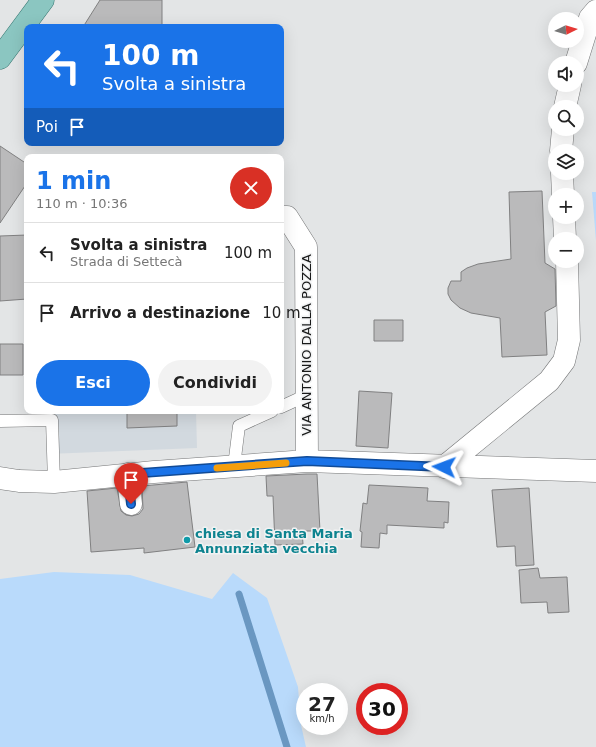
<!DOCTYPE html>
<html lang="it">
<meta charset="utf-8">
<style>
:root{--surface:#fff;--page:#f2f2f2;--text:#222;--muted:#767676;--line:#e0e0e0;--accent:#1a73e8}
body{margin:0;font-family:"DejaVu Sans",sans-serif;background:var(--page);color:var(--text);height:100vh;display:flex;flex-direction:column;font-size:15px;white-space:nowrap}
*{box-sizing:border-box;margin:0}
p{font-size:13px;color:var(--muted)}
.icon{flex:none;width:22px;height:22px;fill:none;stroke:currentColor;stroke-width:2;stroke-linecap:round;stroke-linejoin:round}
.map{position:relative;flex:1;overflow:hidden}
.sheet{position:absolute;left:24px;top:154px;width:260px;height:260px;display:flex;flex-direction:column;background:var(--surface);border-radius:8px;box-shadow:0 4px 16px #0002}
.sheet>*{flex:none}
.top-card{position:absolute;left:24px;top:24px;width:260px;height:122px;border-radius:8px;box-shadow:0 4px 16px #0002;background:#1a73e8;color:#fff;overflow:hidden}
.needle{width:26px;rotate:85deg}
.buttons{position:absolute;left:548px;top:12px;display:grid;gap:8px}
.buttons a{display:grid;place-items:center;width:36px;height:36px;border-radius:50%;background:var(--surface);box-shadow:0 4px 16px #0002;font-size:20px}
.speed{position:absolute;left:296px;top:683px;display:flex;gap:8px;font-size:20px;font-weight:700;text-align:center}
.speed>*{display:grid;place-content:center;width:52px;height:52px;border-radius:50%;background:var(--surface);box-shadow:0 4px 16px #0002;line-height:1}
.speed small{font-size:10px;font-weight:400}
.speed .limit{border:6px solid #d22;background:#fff;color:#111}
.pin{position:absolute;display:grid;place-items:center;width:34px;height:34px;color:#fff;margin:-41px -17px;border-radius:50% 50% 50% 0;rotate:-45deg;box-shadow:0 0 4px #0007}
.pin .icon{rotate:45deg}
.me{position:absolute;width:44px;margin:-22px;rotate:273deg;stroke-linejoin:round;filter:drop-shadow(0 0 3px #0008)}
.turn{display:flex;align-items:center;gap:14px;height:84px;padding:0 12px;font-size:18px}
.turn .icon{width:52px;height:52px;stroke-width:2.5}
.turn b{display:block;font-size:28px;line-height:34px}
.then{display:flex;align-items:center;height:38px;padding:0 12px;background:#0003;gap:8px;font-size:15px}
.round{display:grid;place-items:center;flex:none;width:42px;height:42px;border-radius:21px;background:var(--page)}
.summary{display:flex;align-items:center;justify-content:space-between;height:68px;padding:0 12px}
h1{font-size:24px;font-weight:800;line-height:30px;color:var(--accent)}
.action{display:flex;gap:8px;margin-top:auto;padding:8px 12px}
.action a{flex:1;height:46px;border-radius:24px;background:var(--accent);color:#fff;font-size:16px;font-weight:800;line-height:46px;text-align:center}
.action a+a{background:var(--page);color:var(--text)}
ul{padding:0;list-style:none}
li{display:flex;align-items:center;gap:12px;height:60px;padding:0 12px;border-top:1px solid var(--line)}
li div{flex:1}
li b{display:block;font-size:15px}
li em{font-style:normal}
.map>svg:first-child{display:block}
.built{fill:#d2d9df}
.green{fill:#b9dafb}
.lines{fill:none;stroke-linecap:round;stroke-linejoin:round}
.stream{stroke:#6a97c1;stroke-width:7}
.building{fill:#bababb;stroke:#808081}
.service-casing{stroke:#747576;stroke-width:13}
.minor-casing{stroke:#747576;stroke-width:23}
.primary-casing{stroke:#30716c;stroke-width:23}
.service{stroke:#fff;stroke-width:12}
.minor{stroke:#fff;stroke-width:22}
.primary{stroke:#8bc6c1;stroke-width:22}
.route-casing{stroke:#114b97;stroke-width:10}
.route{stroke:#1a73e8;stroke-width:7}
.slow{stroke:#f59e0b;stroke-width:7}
.culture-dot{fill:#0f9aa8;stroke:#f1f2f3;stroke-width:1.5}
.labels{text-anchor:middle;stroke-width:3;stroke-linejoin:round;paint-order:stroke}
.street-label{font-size:13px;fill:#181919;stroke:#f1f2f3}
.culture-label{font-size:13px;font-weight:bold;fill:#0d838f;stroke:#f1f2f3;text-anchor:start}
</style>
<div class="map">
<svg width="596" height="747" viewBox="0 0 596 747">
<rect width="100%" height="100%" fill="#e3e5e6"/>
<!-- built -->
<path class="built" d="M47,411H196L197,448L48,454Z"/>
<!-- green -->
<path class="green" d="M592,192H596V241Z
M54,572L130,575L212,599L233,573L267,598L298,687L301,725L306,747H0V579Z"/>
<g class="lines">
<!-- stream -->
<path class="stream" d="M239,594L287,747"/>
</g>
<!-- building -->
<path class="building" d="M100,0H162V27H83Z
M0,146L27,164V183L0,223Z
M542,191L545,263L555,269L556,306L545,312L547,355L502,357L500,318L471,313L460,308L451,300L448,294V288L451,281H461V272L467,268L478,264L511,259L509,192Z
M27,235V299L0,301V236Z
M374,320H403V341H374Z
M0,344H23V375H0Z
M359,391L392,393L388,448L356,446Z
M127,411H177V426L127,428Z
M307,474H317L320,531H302L303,544L275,545L273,496H267L266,476Z
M187,482L195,547L144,553V548L91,552L87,491L117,488L121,511L126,515L132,516L139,514L143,509L142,486Z
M369,485L428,488L427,501L449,502L448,523L444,522V528L387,525V534L380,533L379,548L361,547L362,532L360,531L363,503L367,504Z
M529,488L534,565L516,566L515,546L497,547L492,490Z
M538,568L540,578L567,577L569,612L548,613L547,602L521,603L519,570Z"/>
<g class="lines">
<defs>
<path id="service" d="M281,407L307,395
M0,421L52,420L54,482
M234,466L239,426L272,411"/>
<path id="minor" d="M576,63L590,18L596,11
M565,107L570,85
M561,151L563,129
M562,173L563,195
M281,217H287L306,247L307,461
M564,217L565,239
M444,467L549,381L564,361L569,340L567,261
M128,474L131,504
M0,478L19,481L54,482L154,472L307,461L596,471"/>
<path id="primary" d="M0,58L43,0"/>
</defs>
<!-- service casing -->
<use href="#service" class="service-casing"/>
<!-- minor casing -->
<use href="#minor" class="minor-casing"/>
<!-- primary casing -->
<use href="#primary" class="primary-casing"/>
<!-- service -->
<use href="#service" class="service"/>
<!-- minor -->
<use href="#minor" class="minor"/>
<!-- primary -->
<use href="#primary" class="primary"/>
</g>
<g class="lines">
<defs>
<path id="route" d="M131,504L128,474L307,461L444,467"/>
</defs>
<!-- route casing -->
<use href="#route" class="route-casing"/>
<!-- route -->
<use href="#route" class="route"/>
<!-- slow -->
<path class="slow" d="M217,468L286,463"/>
</g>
<!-- markers -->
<circle class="culture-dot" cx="187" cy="540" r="4"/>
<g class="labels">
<!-- street labels -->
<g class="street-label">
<text transform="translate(306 345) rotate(-90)" y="5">VIA ANTONIO DALLA POZZA</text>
</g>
<!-- culture labels -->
<g class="culture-label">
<text x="195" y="538">chiesa di Santa Maria<tspan x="195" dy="15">Annunziata vecchia</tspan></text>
</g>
</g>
</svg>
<div class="buttons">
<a><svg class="needle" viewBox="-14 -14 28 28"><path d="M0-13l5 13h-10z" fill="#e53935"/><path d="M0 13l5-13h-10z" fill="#767676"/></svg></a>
<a><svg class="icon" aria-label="sound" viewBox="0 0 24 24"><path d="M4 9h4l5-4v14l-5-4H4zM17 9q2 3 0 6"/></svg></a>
<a><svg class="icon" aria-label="search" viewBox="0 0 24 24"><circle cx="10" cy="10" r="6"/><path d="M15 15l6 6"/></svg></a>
<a><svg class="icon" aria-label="layers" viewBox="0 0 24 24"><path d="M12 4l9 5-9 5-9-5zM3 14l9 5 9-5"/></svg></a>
<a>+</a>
<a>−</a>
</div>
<div class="speed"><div>27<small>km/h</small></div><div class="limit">30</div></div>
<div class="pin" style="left:131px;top:504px;background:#d93025"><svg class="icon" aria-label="arrive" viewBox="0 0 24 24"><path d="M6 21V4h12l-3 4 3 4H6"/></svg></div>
<svg class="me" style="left:444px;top:467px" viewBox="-20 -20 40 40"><path d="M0-17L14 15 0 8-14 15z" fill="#1a73e8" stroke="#fff" stroke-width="4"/></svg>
<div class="top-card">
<div class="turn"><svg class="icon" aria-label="left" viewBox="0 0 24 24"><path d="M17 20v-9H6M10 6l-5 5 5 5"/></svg><div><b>100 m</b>Svolta a sinistra</div></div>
<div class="then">Poi<svg class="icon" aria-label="arrive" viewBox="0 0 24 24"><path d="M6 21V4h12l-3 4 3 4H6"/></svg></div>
</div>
<section class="sheet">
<div class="summary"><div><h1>1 min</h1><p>110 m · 10:36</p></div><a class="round" style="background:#d93025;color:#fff"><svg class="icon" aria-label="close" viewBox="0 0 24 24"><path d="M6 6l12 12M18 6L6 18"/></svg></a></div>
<ul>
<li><svg class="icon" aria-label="left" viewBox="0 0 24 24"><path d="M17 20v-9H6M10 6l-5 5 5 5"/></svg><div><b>Svolta a sinistra</b><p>Strada di Settecà</p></div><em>100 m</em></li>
<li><svg class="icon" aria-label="arrive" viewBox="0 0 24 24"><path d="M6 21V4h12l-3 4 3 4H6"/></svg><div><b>Arrivo a destinazione</b></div><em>10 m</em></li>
</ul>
<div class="action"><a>Esci</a><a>Condividi</a></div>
</section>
</div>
